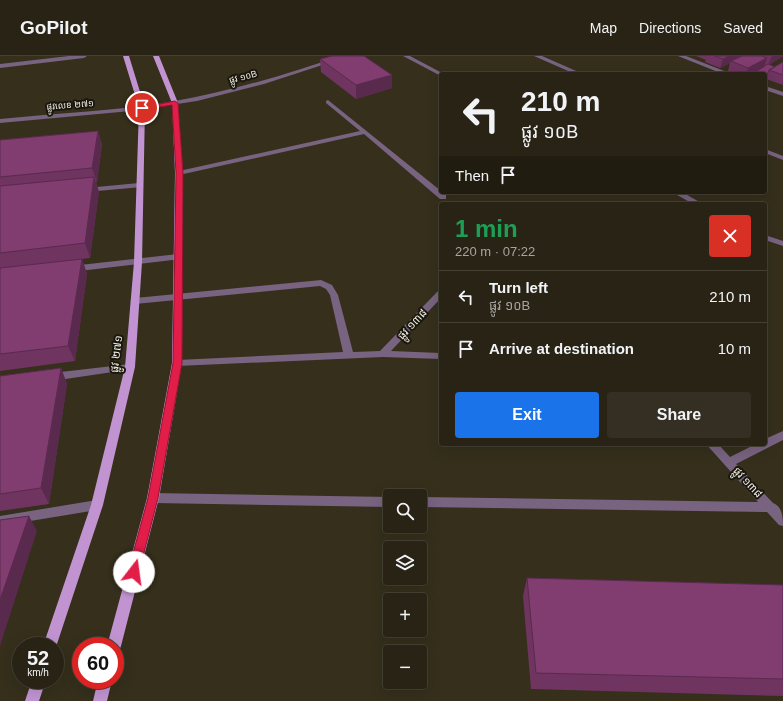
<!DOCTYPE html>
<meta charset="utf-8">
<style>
:root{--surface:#282315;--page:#342f22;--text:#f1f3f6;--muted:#a5a4a0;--line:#444034;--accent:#1a73e8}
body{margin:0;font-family:Arial,"Noto Sans Khmer",sans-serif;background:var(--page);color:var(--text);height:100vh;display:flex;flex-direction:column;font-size:15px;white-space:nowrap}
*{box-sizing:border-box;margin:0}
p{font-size:13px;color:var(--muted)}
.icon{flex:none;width:22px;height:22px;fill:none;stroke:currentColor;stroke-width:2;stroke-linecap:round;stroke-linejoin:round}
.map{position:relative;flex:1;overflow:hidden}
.panel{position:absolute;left:439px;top:146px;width:328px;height:244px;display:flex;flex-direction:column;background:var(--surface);border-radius:4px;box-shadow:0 4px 16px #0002,0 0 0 1px var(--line)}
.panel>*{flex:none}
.top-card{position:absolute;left:439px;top:16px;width:328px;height:122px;border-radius:4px;box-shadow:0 4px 16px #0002,0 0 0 1px var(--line);background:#282315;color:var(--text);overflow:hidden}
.buttons{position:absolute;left:383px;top:433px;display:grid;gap:8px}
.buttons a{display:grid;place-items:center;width:44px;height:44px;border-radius:4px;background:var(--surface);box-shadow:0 4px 16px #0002,0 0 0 1px var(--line);font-size:20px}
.speed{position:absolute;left:12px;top:581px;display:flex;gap:8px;font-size:20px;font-weight:700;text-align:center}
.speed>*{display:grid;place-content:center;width:52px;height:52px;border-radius:50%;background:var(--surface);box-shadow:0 4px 16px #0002,0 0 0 1px var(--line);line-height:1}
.speed small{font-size:10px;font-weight:400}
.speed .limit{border:6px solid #d22;background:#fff;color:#111}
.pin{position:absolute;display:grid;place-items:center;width:34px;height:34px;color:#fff;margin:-17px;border:2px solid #fff;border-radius:50%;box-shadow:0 1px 4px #0007}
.me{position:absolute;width:44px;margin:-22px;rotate:15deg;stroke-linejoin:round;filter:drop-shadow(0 0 3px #0008)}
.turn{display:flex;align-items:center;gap:14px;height:84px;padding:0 16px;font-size:18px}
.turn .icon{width:52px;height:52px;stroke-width:2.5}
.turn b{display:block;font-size:28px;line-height:34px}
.then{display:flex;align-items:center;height:38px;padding:0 16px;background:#0003;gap:8px;font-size:15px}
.round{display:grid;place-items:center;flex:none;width:42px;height:42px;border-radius:4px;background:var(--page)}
.summary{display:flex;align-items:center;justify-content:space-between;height:68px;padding:0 16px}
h1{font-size:24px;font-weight:600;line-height:30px;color:#1e9e55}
.primary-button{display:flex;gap:8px;margin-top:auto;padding:8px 16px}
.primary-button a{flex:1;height:46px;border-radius:4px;background:var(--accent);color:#fff;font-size:16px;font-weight:600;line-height:46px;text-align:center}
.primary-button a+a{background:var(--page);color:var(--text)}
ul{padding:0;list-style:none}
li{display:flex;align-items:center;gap:12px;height:52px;padding:0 16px;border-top:1px solid var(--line)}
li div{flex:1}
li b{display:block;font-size:15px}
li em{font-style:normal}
header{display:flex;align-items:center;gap:24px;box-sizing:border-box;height:56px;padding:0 20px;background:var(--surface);border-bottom:1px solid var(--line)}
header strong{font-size:19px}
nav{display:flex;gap:22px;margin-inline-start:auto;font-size:14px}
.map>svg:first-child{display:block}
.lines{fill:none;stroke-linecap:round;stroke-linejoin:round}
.minor{fill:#786380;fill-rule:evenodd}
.major{fill:#c194d1;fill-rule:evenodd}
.wall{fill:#6f3460}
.shaded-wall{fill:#5a2a4e}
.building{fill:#813c70;stroke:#5a2a4e}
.route{fill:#e11d48;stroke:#92132f}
.labels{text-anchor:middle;stroke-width:4;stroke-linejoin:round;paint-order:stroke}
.far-street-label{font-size:9px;fill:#f2eee2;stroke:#1a170f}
.street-label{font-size:11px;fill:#f2eee2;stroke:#1a170f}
</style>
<header>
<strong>GoPilot</strong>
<nav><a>Map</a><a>Directions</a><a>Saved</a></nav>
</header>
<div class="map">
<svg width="783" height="645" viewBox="0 0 783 645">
<rect width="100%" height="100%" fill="#352f1c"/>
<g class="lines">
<!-- minor -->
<path class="minor" d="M69,0H87L84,2L0,12V8Z
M341,0H350L264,28L197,45L131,55L0,67V63C58,57 117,55 175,45C232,35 287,18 341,0Z
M403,0H410L444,18L439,19Z
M534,0H542L583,18H575Z
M678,0H686L732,18H723Z
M765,30L783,36V40L765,34Z
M328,44L446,139V143H440L364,78L179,119L175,117L179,115L360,75L326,47V45Z
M765,93L783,100V104L765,97Z
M139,127H142V131L86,136L82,134L86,132Z
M672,136H682L703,148H693Z
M765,179L783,185V190L765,184Z
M178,198L182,201L181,203L71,216L67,213L71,210Z
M321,224L332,229L338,239L353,296L380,295L438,235L441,234V242L391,295L441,297V303L383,301L177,310L172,307L177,304L343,296L330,239L326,233L320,230L135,248L130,245L135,242Z
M130,308L135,311L133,313L52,325L47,321L52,317Z
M783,375V384L736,408L773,447C782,450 783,461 783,470L779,469L767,456L420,451V441L758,446L706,388H718L730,401L756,388H765V383Z
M153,437L390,441V451L153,447L149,445L147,442L149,439Z
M97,444L101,446L103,449L101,452L97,454L0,470V460Z"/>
<!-- major -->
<path class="major" d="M123,0H129L145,52L142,206L135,311L103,449L55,594V590H43L91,449L125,311L134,206L139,52Z
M153,0H159L178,47L183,117L182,307L159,442L121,590L119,595L115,596V590H107L147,442L172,307L175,117L172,47Z
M32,624H46L39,645H25Z
M98,624H112L107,645H93Z"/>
</g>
<!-- wall -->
<path class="wall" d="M696,0H783L769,9L775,11L783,6V29L766,23L767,22L765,23V18H756L757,15L758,14L751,18H736L728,15L730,7L720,12L705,6L706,4Z
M320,3L392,32L356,43L321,16Z
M98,75L102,89L97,126H96L99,136L90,202L82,203L87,218L75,305L0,315V84Z
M61,312L67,328L49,448L0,455V320Z
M527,522L783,529V640L531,633L523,540Z"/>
<!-- shaded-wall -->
<path class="shaded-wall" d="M729,0H743L731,5L730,7L720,12L723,3Z
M772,0H783V1L768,9Z
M767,2L764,11L751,18H746L748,12Z
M768,17L767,22L765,23L767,18Z
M392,19V32L356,43V29Z
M98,75L102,89L97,126L92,112Z
M94,121L99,136L90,202L85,187Z
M82,203L87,218L75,305L68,290Z
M61,312L67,328L49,448L41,432Z
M29,460L37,475L0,590V544Z"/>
<!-- building -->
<path class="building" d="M332,0H364L392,19L356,29L320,3Z
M715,0H729L723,3Z
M742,0H762L767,2L748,12L731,5Z
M783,6V19L769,14Z
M768,8L775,11L769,14L768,17L767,18L757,15Z
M98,75L92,112L0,121V84Z
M94,121L85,187L0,197V130Z
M82,203L68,290L0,298V212Z
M61,312L41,432L0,438V320Z
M29,460L0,544V464Z
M527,522L783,529V623L536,617Z"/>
<!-- route -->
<path class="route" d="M175,45L178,47L183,117L182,307L158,442L139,516L138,520L134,521L130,520L128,516L148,442L173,307L176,117L172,49L142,54L139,52Z"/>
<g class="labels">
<!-- far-street labels -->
<g class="far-street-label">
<text transform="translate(243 21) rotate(-15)" y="3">ផ្លូវ ១០B</text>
<text transform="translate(70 49) rotate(-5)" y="3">ផ្លូវលេខ ២៧១</text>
</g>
<!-- street labels -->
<g class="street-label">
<text transform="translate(412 268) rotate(-47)" y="4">ផ្លូវ ១៣៨</text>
<text transform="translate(116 298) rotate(-83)" y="4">ផ្លូវ ២៧១</text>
<text transform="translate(748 426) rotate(47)" y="4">ផ្លូវ ១៣៨</text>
</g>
</g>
</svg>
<div class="buttons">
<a><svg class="icon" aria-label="search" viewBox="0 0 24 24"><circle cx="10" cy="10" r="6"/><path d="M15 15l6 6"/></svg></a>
<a><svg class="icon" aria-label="layers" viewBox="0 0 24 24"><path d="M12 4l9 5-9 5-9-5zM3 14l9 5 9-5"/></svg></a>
<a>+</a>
<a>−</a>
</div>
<div class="speed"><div>52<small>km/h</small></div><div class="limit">60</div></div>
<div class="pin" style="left:142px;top:52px;background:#d93025"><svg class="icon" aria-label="arrive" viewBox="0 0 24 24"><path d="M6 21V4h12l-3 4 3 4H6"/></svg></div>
<svg class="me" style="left:134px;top:516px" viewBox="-20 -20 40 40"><circle r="19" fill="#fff"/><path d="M0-13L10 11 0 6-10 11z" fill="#e11d48"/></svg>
<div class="top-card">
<div class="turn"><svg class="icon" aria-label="left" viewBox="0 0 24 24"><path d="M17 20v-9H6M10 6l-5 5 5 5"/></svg><div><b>210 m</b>ផ្លូវ ១០B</div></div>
<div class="then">Then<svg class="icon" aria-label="arrive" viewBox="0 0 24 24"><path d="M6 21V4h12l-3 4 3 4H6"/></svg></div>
</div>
<section class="panel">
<div class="summary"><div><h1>1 min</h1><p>220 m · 07:22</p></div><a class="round" style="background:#d93025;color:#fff"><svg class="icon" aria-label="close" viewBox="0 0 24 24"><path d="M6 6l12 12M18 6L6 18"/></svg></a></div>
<ul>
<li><svg class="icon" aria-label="left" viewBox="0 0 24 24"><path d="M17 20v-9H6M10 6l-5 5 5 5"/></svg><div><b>Turn left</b><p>ផ្លូវ ១០B</p></div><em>210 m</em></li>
<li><svg class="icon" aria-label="arrive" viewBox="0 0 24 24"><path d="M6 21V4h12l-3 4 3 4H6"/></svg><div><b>Arrive at destination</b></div><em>10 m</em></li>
</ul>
<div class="primary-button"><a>Exit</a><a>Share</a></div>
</section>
</div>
